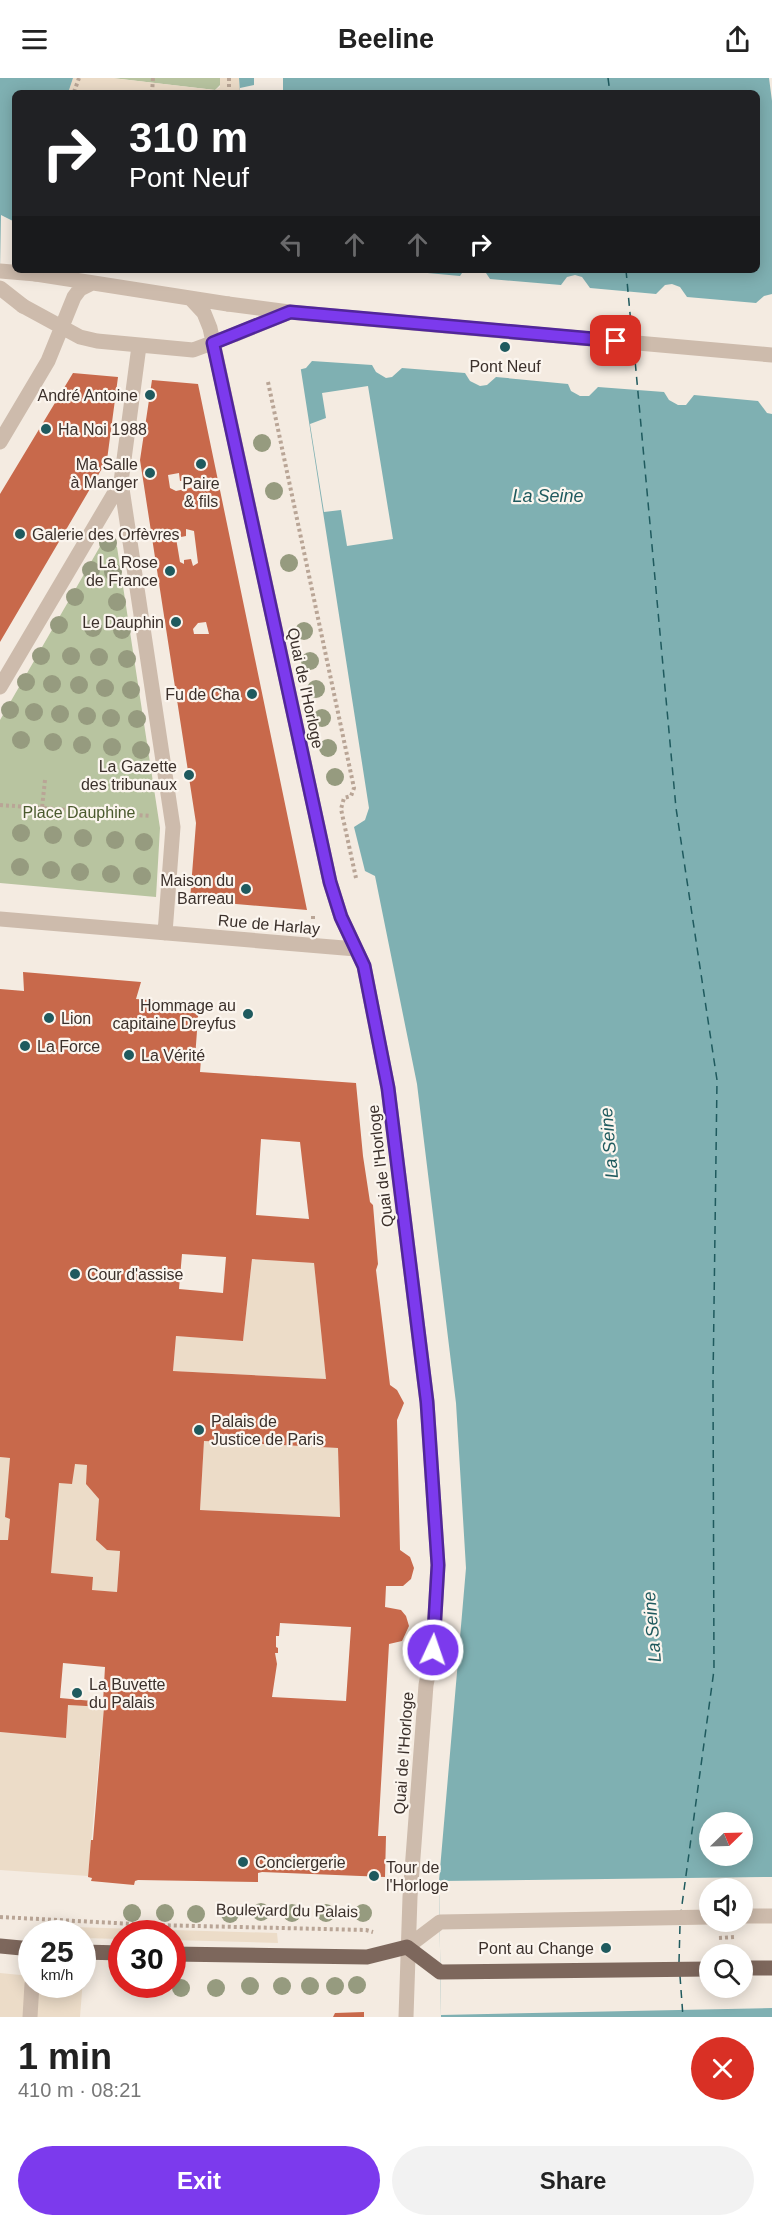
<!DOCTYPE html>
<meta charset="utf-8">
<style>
:root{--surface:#fff;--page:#f2f2f2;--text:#222;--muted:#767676;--accent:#7c3aed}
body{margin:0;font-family:Arial,sans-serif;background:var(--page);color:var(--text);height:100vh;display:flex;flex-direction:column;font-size:22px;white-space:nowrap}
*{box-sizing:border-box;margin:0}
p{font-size:20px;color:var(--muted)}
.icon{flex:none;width:33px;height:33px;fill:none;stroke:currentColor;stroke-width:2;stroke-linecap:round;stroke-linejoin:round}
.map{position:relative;height:1939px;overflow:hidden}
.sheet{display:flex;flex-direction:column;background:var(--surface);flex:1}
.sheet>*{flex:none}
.banner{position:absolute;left:12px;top:12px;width:748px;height:183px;border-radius:9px;box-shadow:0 3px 15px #0003;background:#202124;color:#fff;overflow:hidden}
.needle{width:39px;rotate:67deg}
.buttons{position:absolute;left:699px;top:1734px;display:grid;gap:12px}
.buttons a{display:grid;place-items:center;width:54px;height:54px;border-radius:50%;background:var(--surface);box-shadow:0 3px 15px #0003;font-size:30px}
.speed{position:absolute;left:18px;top:1842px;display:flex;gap:12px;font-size:30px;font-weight:700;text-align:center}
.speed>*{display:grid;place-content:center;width:78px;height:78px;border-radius:50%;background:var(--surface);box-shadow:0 3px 15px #0003;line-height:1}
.speed small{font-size:15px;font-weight:400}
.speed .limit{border:9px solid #d22;background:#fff;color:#111}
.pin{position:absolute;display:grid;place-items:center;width:51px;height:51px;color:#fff;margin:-26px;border-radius:12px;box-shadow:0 3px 9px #0006}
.me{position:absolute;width:66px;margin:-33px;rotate:3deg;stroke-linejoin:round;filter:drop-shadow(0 0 4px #0008)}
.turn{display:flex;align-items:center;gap:21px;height:126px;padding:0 18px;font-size:27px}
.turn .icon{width:78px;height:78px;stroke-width:2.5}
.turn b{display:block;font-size:42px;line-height:51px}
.lanes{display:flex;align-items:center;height:57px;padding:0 18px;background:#0003;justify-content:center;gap:30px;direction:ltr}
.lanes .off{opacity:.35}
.round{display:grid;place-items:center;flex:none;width:63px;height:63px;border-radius:32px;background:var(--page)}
.overview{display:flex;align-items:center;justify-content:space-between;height:102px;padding:0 18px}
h1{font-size:36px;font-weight:800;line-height:45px}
.cta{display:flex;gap:12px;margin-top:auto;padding:12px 18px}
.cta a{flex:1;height:69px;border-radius:36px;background:var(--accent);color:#fff;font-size:24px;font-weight:800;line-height:69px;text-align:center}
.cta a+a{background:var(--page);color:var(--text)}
header{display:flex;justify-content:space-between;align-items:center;height:78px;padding:0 18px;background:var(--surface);font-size:27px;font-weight:800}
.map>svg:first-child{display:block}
.green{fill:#b8c4a0}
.plaza{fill:#ecdcc8}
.water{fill:#7fb0b2;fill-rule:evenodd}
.pier{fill:#f4ebe1;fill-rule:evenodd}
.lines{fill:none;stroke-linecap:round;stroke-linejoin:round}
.ferry{stroke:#1f5a5e;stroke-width:1.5;stroke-dasharray:8 6;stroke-linecap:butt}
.building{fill:#c8694b;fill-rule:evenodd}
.path{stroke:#b9a596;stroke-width:4;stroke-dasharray:3 3;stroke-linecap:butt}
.minor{stroke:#cdbbac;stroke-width:15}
.major{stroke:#7d675c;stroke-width:15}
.minor-bridge{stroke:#cdbbac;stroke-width:15}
.tree{fill:#969b7f}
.route-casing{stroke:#51269a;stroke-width:15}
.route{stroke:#7c3aed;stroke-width:10}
.poi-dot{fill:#1f5a5e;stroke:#fbf5ee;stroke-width:2}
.labels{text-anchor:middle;stroke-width:4.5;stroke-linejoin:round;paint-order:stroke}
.poi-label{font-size:16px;fill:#3b302b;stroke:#fbf5ee;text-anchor:start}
.street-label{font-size:16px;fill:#3b302b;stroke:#fbf5ee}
.park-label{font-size:16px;fill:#4a5a2e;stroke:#fbf5ee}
.water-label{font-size:18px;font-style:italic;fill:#1f5a5e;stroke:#fbf5ee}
</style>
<header><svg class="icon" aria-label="menu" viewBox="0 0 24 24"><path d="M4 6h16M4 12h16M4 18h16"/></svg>Beeline<svg class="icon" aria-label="share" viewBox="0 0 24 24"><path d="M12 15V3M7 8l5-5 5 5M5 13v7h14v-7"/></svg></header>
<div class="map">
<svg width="772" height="1939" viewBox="0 0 772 1939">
<rect width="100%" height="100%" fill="#f4ebe1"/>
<!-- green -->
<path class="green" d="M112,0H220V7L215,12Z
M109,462L117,469L160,750L156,819L0,805V642L102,465Z"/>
<!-- plaza -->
<path class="plaza" d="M73,0H112L215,12L220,9V0H239L240,15H68Z
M252,1181L314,1185L326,1301L173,1293L176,1258L243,1263Z
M204,1363L338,1370L340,1439L200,1432Z
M0,1379L87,1387L120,1473L117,1514L0,1507Z
M68,1627L104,1629L88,1798L0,1792V1654L66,1660Z
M72,1849L277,1855L278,1865L173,1862L172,1856H122L121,1861L83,1860L82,1856L70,1855Z
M0,1895L31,1898L32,1906H82L83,1901L80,1939H0Z"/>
<!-- water -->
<path class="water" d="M0,0H73L68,15H15V158L0,189Z
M239,0H769L772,23V1939H441L439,1803L466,1490L456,1325L417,1006L375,798L365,793L354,749L365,742L369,730L300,286L261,192H758V15H240ZM710,1744H742V1778H710ZM710,1810H742V1844H710ZM710,1876H742V1910H710Z"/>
<!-- pier -->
<path class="pier" d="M254,0H283V15H240V10L254,7Z
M1,137L13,143L15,165L0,192Z
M258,192H395L460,198L464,192H484L490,201L561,207L567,199L575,197L582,199L590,210L656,216L665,207L672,206L680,209L687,219L756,225L764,218L772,216V336L767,335L758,323L694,317L686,327H678L669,322L664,314L598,309L589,318H580L571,313L568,306L496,299L487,307L480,308L470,303L465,295L402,290L392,299L386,300L376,294L372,287L312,283L306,290L298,292Z
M368,308L393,461L347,468L341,432L324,434L310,346L326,340L322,315Z
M772,1799V1930L441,1937L439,1803ZM710,1810H742V1844H710ZM710,1876H742V1910H710Z"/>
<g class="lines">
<!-- ferry -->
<path class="ferry" d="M608,0L610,15
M626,192L632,257
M634,271L676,730L717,1002L713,1304L714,1592L681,1834
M679,1884L680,1847
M680,1898L683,1939"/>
</g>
<!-- building -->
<path class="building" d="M73,295L118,299L107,382L0,564V416Z
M152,302L198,306L307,832L190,822L196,745L140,382ZM179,395L180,403L187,402L194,409L176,413L170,410L168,397ZM186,451L194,453L198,485L193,488L191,481L184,482V486L180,484L176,460L180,455L181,459L186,458ZM206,544L209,556H194L193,551L198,545Z
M23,894L141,904L136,921L199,926L195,980L201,981L200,994L356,1005L363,1078L370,1124L373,1127L378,1186L376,1192L390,1307L397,1312L404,1325L397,1342L400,1472L410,1479L414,1490L411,1501L403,1508H386L385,1529L401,1532L406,1538L409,1548L402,1563L389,1566L378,1758H386L385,1799L262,1794L258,1795V1804L138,1802L135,1803L134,1807L91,1803L92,1800L88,1799L91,1762H93L104,1629L68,1627L66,1660L0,1654V1462H8L10,1441L5,1439L10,1380L0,1379V911L24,913ZM261,1061L300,1064L309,1141L256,1137ZM182,1176L226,1179L223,1215L179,1211ZM252,1181L314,1185L326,1301L173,1293L176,1258L243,1263ZM204,1363L338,1370L340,1439L200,1432ZM75,1386L87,1387L86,1406L99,1421L96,1462L107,1472L120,1473L117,1514L92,1512L93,1499L51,1495L59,1405L72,1406ZM280,1545L351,1549L346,1623L272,1619L277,1586L275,1575H278V1570L276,1569V1558H279ZM63,1585L105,1589L103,1624L60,1620Z
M364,1934V1939H333L335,1935Z"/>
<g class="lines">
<!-- path -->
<path class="path" d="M229,0V15
M74,14L79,0
M152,15L153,0
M268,304L354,710L351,718L344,720L341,731L356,800
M45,702L42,730L151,738
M0,727L42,730
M313,841V837
M0,1839L154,1847L366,1852L373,1854
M719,1860L735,1859"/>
<!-- minor -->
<path class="minor" d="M36,196L228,226
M191,221L204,235L210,250L330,804L341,839L364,888L388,1010L427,1324L438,1487L433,1572L426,1607L410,1819L406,1939
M23,228L80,259L97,263L193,272L236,256
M289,234L772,277
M139,268L121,404L173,749L165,855
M0,364L48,283L74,219L80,211L92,205
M0,609L121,404
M0,841L356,871
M742,1838H772
M407,1869L440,1844L710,1839
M30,1939L32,1906"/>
<!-- major -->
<path class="major" d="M0,1868L32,1871
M82,1874L122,1875
M172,1876L367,1879L407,1869L440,1894L710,1891
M742,1890H772"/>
<!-- minor-bridge -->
<path class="minor-bridge" d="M0,193L36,196
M0,210L23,228
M228,226L289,234
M236,256L287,235"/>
</g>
<!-- trees -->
<g class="tree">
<circle cx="262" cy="365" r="9"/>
<circle cx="274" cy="413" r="9"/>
<circle cx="108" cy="465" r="9"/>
<circle cx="289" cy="485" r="9"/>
<circle cx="91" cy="492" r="9"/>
<circle cx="113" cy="494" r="9"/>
<circle cx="75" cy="519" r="9"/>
<circle cx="117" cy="524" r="9"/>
<circle cx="59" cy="547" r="9"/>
<circle cx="93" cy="550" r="9"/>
<circle cx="122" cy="552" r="9"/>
<circle cx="304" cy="553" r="9"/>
<circle cx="41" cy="578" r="9"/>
<circle cx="71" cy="578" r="9"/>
<circle cx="99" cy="579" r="9"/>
<circle cx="127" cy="581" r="9"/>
<circle cx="310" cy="583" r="9"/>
<circle cx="26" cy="604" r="9"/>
<circle cx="52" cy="606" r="9"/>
<circle cx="79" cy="607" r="9"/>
<circle cx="105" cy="610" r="9"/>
<circle cx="316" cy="611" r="9"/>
<circle cx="131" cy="612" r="9"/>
<circle cx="10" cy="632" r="9"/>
<circle cx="34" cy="634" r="9"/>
<circle cx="60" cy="636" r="9"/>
<circle cx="87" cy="638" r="9"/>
<circle cx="111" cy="640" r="9"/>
<circle cx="322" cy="640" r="9"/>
<circle cx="137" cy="641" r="9"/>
<circle cx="21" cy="662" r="9"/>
<circle cx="53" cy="664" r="9"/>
<circle cx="82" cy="667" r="9"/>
<circle cx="112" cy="669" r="9"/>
<circle cx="328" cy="670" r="9"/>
<circle cx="141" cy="672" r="9"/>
<circle cx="335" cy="699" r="9"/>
<circle cx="21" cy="755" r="9"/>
<circle cx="53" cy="757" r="9"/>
<circle cx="83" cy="760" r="9"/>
<circle cx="115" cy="762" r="9"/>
<circle cx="144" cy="764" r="9"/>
<circle cx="20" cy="789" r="9"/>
<circle cx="51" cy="792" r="9"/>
<circle cx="80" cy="794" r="9"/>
<circle cx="111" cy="796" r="9"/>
<circle cx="142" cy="798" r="9"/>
<circle cx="261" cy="1834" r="9"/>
<circle cx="132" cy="1835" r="9"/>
<circle cx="165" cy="1835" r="9"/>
<circle cx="292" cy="1835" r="9"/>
<circle cx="326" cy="1835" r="9"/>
<circle cx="363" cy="1835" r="9"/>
<circle cx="196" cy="1836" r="9"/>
<circle cx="230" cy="1836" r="9"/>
<circle cx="357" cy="1907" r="9"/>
<circle cx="250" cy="1908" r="9"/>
<circle cx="282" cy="1908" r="9"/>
<circle cx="310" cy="1908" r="9"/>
<circle cx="335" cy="1908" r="9"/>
<circle cx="181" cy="1910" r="9"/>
<circle cx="216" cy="1910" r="9"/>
</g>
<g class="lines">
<defs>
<path id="route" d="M433,1572L438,1487L427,1324L388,1010L364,888L341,839L330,804L213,265L290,234L616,263"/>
</defs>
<!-- route casing -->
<use href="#route" class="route-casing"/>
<!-- route -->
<use href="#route" class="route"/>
</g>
<!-- markers -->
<g class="poi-dot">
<circle cx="505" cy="269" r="6"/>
<circle cx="150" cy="317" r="6"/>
<circle cx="46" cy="351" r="6"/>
<circle cx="201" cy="386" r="6"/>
<circle cx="150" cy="395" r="6"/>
<circle cx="20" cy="456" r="6"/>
<circle cx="170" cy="493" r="6"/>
<circle cx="176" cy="544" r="6"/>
<circle cx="252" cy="616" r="6"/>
<circle cx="189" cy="697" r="6"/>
<circle cx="246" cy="811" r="6"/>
<circle cx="248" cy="936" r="6"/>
<circle cx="49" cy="940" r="6"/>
<circle cx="25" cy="968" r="6"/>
<circle cx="129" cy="977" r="6"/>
<circle cx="75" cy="1196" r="6"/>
<circle cx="199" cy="1352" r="6"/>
<circle cx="77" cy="1615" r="6"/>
<circle cx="243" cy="1784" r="6"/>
<circle cx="374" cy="1798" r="6"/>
<circle cx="606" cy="1870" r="6"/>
</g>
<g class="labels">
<!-- poi labels -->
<g class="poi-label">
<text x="505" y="294" text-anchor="middle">Pont Neuf</text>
<text x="138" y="323" text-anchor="end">André Antoine</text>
<text x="58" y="357">Ha Noi 1988</text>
<text x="138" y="392" text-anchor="end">Ma Salle<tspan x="138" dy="18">à Manger</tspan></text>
<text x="201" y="411" text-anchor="middle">Paire<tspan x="201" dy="18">&amp; fils</tspan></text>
<text x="32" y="462">Galerie des Orfèvres</text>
<text x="158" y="490" text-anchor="end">La Rose<tspan x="158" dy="18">de France</tspan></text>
<text x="164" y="550" text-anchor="end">Le Dauphin</text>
<text x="240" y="622" text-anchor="end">Fu de Cha</text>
<text x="177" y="694" text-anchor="end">La Gazette<tspan x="177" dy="18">des tribunaux</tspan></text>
<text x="234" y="808" text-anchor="end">Maison du<tspan x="234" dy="18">Barreau</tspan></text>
<text x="236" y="933" text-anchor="end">Hommage au<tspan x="236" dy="18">capitaine Dreyfus</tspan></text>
<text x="61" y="946">Lion</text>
<text x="37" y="974">La Force</text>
<text x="141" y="983">La Vérité</text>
<text x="87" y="1202">Cour d'assise</text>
<text x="211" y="1349">Palais de<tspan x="211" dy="18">Justice de Paris</tspan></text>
<text x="89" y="1612">La Buvette<tspan x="89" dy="18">du Palais</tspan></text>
<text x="255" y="1790">Conciergerie</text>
<text x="386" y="1795">Tour de<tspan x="386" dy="18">l'Horloge</tspan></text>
<text x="594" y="1876" text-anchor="end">Pont au Change</text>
</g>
<!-- street labels -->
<g class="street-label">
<text transform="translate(306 610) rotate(78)" y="6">Quai de l'Horloge</text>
<text transform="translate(269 846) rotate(5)" y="6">Rue de Harlay</text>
<text transform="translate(380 1088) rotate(-97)" y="6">Quai de l'Horloge</text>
<text transform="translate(403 1675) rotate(-86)" y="6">Quai de l'Horloge</text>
<text transform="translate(287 1832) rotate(1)" y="6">Boulevard du Palais</text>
</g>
<!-- park labels -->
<g class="park-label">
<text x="79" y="740">Place Dauphine</text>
</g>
<!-- water labels -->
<g class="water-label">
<text x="548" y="424">La Seine</text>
<text transform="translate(609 1065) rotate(-95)" y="6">La Seine</text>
<text transform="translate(652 1549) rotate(-95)" y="6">La Seine</text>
</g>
</g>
</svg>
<div class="buttons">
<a><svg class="needle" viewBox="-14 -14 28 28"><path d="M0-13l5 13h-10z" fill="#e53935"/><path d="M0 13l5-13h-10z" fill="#767676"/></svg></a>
<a><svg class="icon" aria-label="sound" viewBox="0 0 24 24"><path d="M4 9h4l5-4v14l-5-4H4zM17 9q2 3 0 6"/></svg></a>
<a><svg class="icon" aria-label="search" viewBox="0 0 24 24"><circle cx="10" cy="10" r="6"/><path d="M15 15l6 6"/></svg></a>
</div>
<div class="speed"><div>25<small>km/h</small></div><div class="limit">30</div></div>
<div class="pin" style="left:616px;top:263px;background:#d93025"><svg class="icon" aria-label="arrive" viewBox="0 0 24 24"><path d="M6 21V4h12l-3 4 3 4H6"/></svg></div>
<svg class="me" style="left:433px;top:1572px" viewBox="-20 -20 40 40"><circle r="17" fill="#7c3aed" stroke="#fff" stroke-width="3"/><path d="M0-11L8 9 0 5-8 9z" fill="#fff"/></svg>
<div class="banner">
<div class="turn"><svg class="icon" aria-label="right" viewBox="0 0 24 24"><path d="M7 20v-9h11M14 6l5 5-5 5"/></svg><div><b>310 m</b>Pont Neuf</div></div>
<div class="lanes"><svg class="icon off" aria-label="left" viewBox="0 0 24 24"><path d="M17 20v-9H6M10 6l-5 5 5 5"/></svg><svg class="icon off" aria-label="ahead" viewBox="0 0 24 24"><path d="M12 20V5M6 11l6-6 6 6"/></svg><svg class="icon off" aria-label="ahead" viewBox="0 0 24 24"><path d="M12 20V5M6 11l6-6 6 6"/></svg><svg class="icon" aria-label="right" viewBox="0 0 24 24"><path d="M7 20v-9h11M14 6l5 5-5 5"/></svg></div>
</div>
</div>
<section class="sheet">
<div class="overview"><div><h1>1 min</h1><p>410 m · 08:21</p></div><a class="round" style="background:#d93025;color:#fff"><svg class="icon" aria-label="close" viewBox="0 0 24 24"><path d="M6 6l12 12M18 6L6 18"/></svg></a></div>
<div class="cta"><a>Exit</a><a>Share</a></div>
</section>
